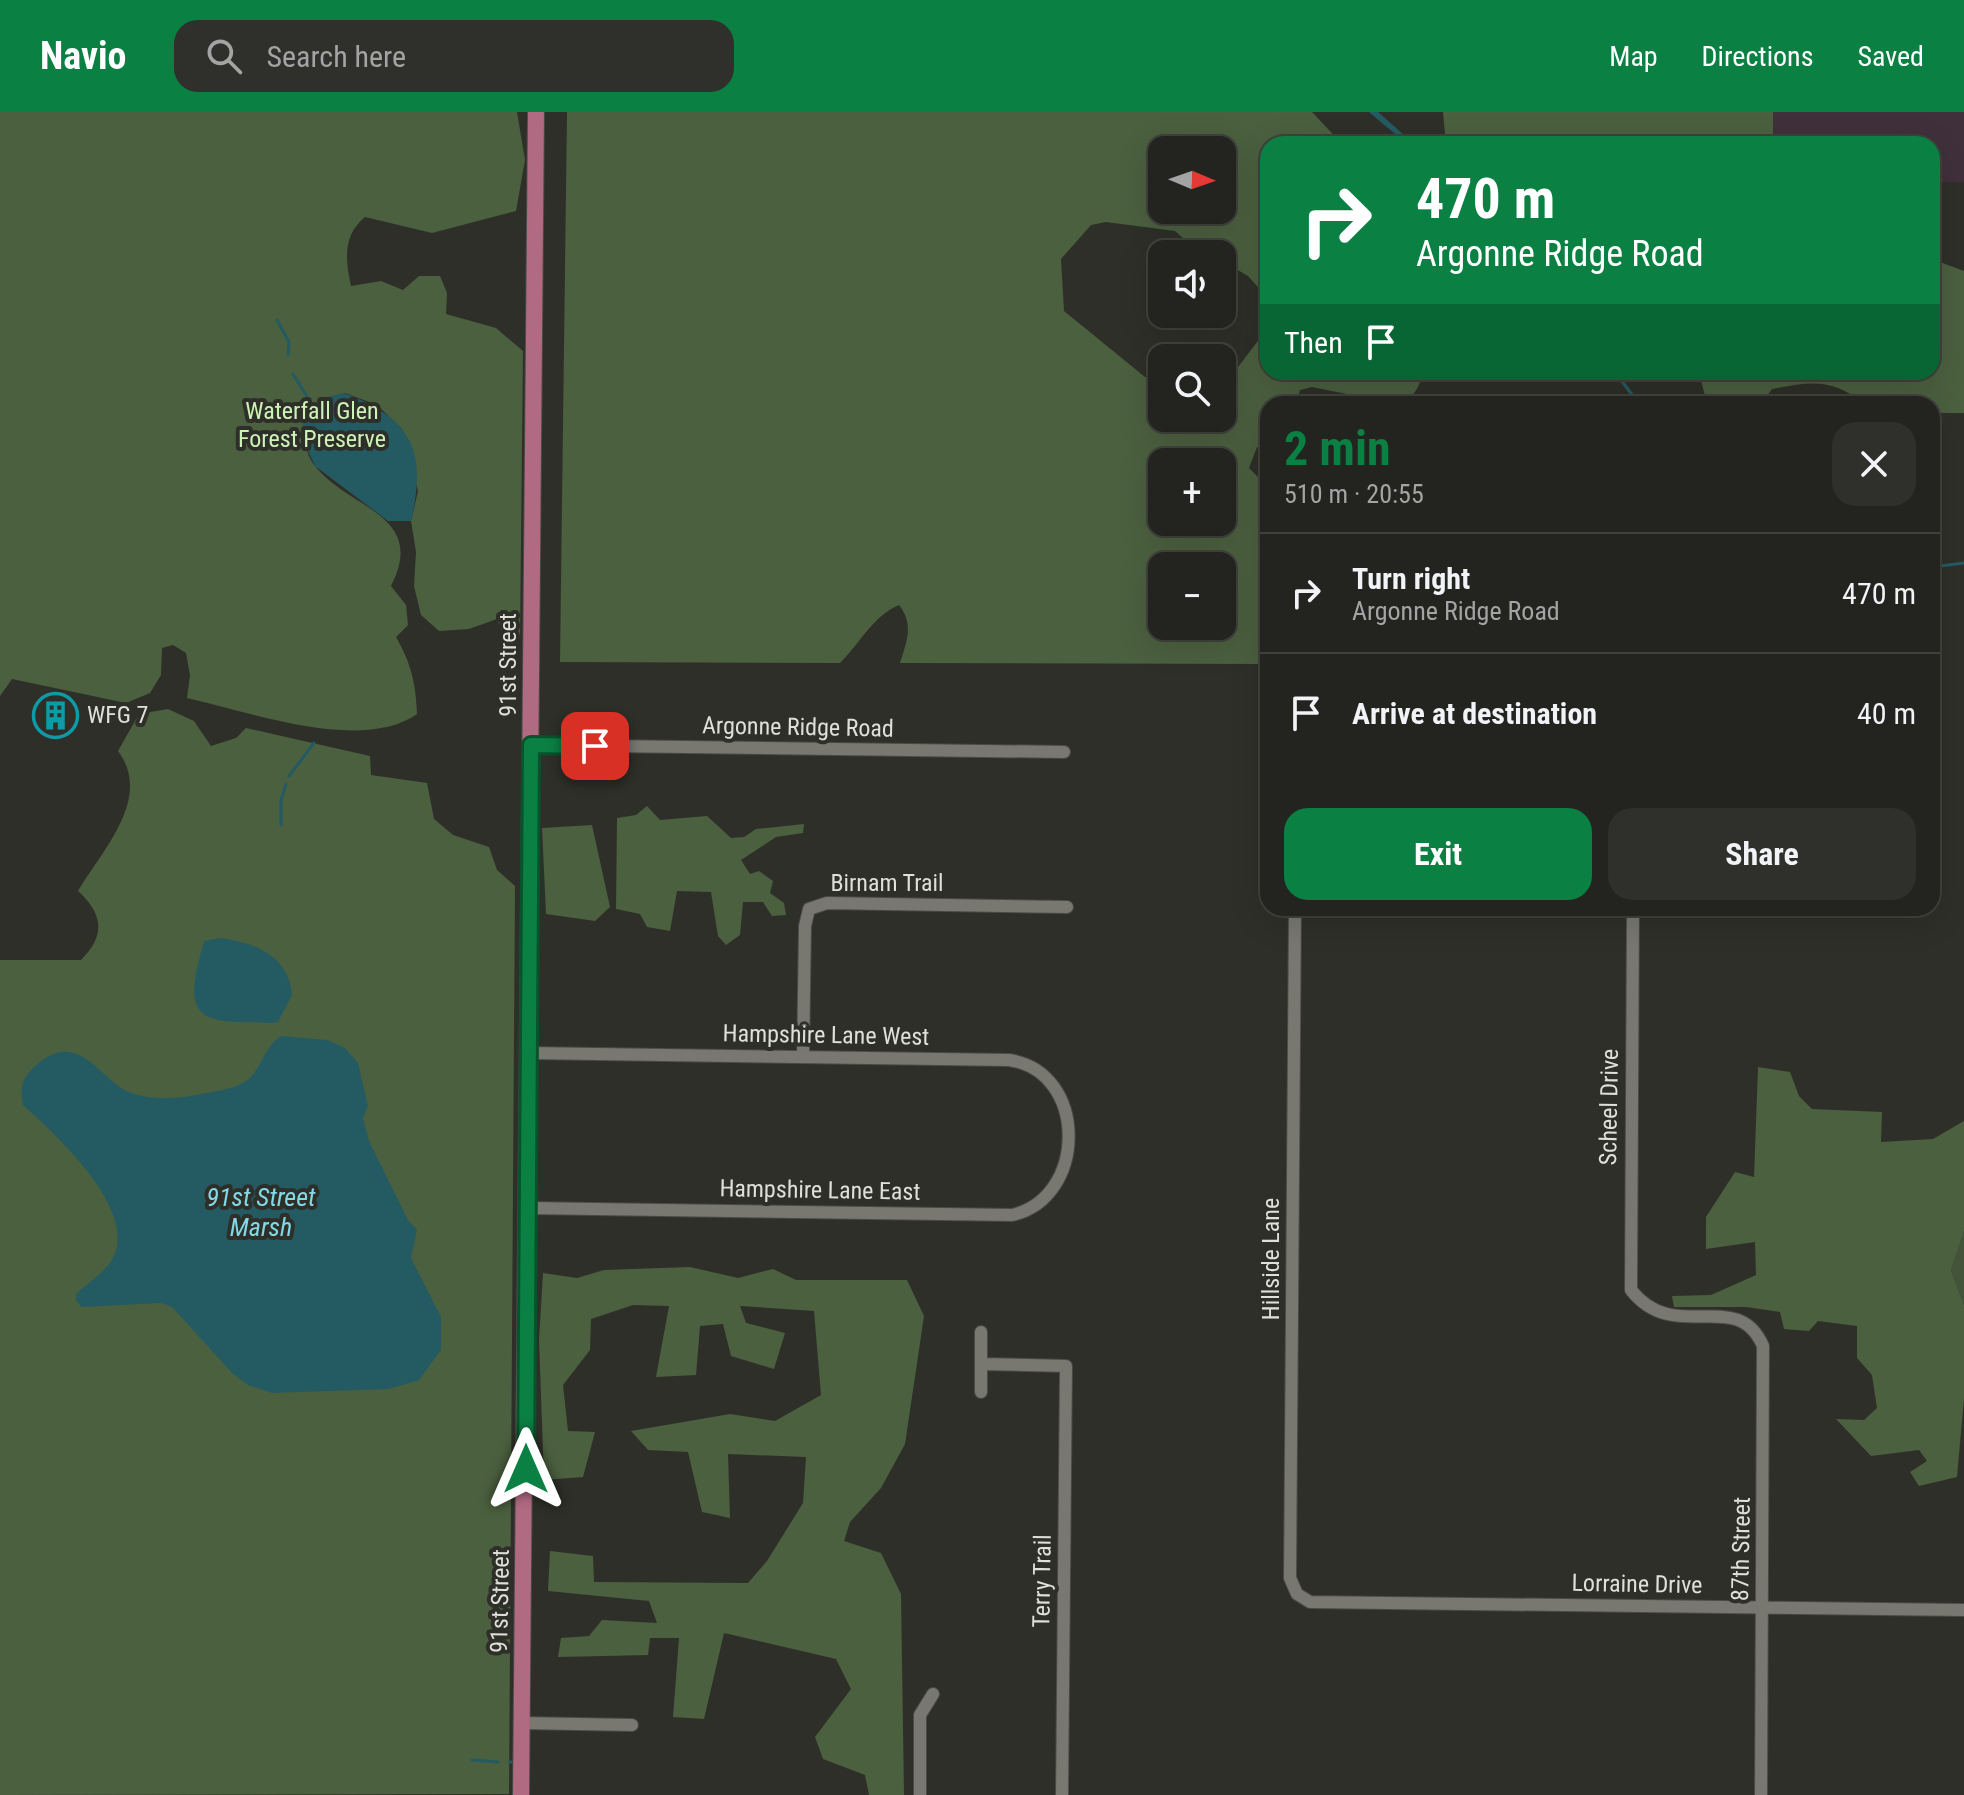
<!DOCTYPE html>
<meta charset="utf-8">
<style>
:root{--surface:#23231f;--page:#2f2f2c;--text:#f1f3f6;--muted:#a3a4a4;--line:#40403d;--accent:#0b8043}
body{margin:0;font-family:"Roboto Condensed",sans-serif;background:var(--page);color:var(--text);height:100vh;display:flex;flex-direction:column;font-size:30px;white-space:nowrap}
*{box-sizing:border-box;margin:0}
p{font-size:26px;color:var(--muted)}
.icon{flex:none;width:44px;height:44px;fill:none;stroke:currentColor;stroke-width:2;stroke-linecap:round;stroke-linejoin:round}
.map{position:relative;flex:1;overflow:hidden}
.side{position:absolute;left:1260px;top:284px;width:680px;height:520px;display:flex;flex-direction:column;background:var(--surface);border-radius:24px;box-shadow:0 8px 32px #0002,0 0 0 2px var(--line)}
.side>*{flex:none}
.top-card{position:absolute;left:1260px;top:24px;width:680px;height:244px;border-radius:24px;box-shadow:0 8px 32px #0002,0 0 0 2px var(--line);background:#0b8043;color:#fff;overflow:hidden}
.needle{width:52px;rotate:92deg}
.tools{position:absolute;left:1148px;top:24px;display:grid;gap:16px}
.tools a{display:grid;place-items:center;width:88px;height:88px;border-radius:16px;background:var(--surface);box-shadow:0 8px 32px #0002,0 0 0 2px var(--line);font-size:40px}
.pin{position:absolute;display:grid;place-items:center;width:68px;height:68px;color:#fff;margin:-34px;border-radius:16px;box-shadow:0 4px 12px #0006}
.me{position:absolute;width:88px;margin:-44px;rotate:0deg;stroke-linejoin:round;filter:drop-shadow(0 0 6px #0008)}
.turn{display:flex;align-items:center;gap:28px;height:168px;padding:0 24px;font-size:36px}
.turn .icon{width:104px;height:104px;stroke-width:2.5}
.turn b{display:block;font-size:56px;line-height:68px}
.then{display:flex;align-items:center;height:76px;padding:0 24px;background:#0003;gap:16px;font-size:30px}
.round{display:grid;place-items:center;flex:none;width:84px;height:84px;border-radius:24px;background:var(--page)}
.head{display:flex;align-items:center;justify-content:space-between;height:136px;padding:0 24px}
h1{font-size:48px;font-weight:700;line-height:60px;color:var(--accent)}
.cta{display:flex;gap:16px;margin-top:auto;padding:16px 24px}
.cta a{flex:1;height:92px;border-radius:24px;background:var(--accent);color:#fff;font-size:32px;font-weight:700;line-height:92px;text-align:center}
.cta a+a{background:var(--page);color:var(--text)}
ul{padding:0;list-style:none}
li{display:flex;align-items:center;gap:24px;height:120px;padding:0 24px;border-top:2px solid var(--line)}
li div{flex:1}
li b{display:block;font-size:30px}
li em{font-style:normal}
header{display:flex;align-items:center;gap:48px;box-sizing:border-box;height:112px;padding:0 40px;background:var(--accent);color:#fff}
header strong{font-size:38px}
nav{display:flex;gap:44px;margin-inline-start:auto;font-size:28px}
.search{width:560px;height:72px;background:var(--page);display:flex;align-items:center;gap:20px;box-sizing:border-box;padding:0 28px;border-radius:24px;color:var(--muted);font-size:30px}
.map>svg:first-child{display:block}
.industrial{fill:#40303b}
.green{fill:#43543a}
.forest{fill:#4b603f;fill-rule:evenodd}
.water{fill:#245b63}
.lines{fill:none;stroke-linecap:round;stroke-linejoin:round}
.stream{stroke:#245b63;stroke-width:3}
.minor-casing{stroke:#4b4b46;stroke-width:14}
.major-casing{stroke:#4b4b46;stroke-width:18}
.minor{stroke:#787770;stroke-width:12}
.major{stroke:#b06a81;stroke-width:16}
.route-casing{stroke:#07532c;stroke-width:20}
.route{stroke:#0b8043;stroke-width:14}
.labels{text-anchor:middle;stroke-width:8;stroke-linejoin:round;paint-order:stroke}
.park-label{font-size:24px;fill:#ccf2b7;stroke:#2f2f29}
.street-label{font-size:24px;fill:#dfdfdb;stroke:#2f2f29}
.poi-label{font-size:24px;fill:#dfdfdb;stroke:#2f2f29;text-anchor:start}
.water-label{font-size:26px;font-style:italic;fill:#7fd9e6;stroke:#2f2f29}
</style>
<header>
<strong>Navio</strong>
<div class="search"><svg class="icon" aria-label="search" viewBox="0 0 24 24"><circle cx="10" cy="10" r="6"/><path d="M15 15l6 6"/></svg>Search here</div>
<nav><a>Map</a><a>Directions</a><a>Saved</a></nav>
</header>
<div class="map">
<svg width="1964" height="1683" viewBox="0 0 1964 1683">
<rect width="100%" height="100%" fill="#2f2f29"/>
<!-- industrial -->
<path class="industrial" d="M1773,0H1964V70H1932V32H1773Z"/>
<!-- green -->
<path class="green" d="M1964,1119V1193L1951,1158Z"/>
<!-- forest -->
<path class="forest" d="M0,0H517L525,48L516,99L432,121L365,105C343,123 345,147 351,174L381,169L403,178L419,164H440L447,181L446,202L496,216L523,239L520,525L502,519L497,507L469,517L439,519L421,503L414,474L416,440L411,409L418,379L402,317L377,293L345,281L321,287L302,326C306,335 309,347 315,354C348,397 428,402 391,474L406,493L408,513L396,525C411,551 416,572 417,602C362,641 250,600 187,586L190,563L186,541L173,533L162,536L161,563L150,581L126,591L12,567L0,584Z
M567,0H1312L1342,32H1268V260H1423C1419,277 1413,287 1396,292L1312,275L1300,278L1297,289L1301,292H1268V338L1257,335L1249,356L1268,375V552L900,551C907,529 914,512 899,493C873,504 861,530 840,551L560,550ZM1222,38V98H1162V38ZM1106,110L1175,119L1194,136L1198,134L1211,142H1222V149L1248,164L1265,183L1264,221L1235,259L1222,269V306H1162V266L1145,265L1064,199L1061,147L1091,113ZM1222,350V410H1162V350ZM1222,454V514H1162V454Z
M1443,0H1773V32H1451L1445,22Z
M1932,147L1964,159V301H1932V292H1864C1832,265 1809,270 1772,277L1761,292H1707L1699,260H1932Z
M168,597L194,609L211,634L236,626L246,616L370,644L371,663L427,671L434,707L453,723L489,735L497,758L515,774L509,1682L0,1683V848H81C106,823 103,802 78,779C103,737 153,686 118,639L139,602Z
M647,694L660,708L707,704L731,726L744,725L756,717L804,712L803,721L776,725L741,748L750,762L759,759L773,769L770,781L784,791L786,803L772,804L763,790H743L740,823L726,833L718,824L711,780L677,779L670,819L647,815L640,802L616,797L617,706L636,703Z
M592,713L610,795L595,809L546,802L542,716Z
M1758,955L1790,960L1799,984L1812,997L1882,1000L1881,1030L1933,1027L1964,1009V1119L1951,1158L1964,1193V1286L1957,1365L1919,1374L1910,1360L1927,1349L1919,1338L1871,1344L1836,1307L1864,1308L1877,1296L1872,1263L1857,1246V1214L1818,1209L1809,1219L1784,1217L1780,1200L1746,1195H1674L1672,1184L1711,1183L1756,1163L1755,1130L1706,1137V1105L1735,1060L1754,1065Z
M690,1155L738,1166L773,1157L796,1168H907L924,1204L905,1332L881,1376L850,1410L844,1429L881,1441L901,1482L904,1683H869L865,1663L823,1647L815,1625L851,1577L836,1547L724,1521L704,1607L673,1605L679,1526H650L648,1543L558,1545L561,1526L589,1524L602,1508L657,1511L649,1489L548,1479L550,1439L593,1444L594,1470L748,1471L767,1449L803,1391L806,1345L728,1342L730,1406L702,1400L688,1340L648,1338L631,1319L730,1302L775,1309L821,1283L814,1199L740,1194L746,1211L785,1221L774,1257L731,1244L723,1212L700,1214L696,1263L656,1265L669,1194L633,1193L591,1207L590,1238L563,1273L568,1319L595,1320L583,1365L544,1368L539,1228L543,1161L577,1166L604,1158Z"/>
<!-- water -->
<path class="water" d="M1369,0H1378L1414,32H1407Z
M344,281C413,307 427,339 411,409H388L315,354L302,326L303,302L321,287Z
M221,826C256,831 289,844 292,883L278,910C269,912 261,910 252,910C182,913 189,885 204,829Z
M281,924L327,928L345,936L358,951L368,994L363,1006L369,1029L408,1108L417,1118L411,1146L441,1205V1238L419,1268L389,1277L272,1281L248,1273L233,1262L172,1195L161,1191L82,1195L76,1189V1182C88,1171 110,1157 115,1141C133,1093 56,1023 23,993C20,975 21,968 34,955C80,912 101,973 134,982C154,988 181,987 201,982C212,980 233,977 243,971C261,961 263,935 281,924Z"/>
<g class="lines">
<!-- stream -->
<path class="stream" d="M277,208L289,230L288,243
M1615,260L1639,292
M293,262L313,294
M1932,455L1964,451
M289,664L314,631
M281,713V688L286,672
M472,1648L498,1650
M509,1650H511"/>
<defs>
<path id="minor" d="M531,633L1064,640
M1295,796L1290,1466L1297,1482L1310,1490L1964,1498
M1633,796L1631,1178C1675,1234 1737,1174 1763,1234L1761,1683
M803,945L805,814L809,797L827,791L1067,795
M528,1096L1012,1103C1088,1086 1088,959 1009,948L529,941
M981,1220V1280
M981,1252L1066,1254L1062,1683
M522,1611L632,1613
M920,1683V1603L933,1582"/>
<path id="major" d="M521,1683L536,0"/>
</defs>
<!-- minor casing -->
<use href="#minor" class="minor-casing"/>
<!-- major casing -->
<use href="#major" class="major-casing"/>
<!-- minor -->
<use href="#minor" class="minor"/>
<!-- major -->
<use href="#major" class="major"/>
</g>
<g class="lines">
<defs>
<path id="route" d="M526,1357L531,633L595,634"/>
</defs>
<!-- route casing -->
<use href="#route" class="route-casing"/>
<!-- route -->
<use href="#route" class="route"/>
</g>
<!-- icons -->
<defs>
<symbol id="building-ring" viewBox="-11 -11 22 22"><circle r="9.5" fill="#2f2f29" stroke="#0f9aa8" stroke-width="1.5"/><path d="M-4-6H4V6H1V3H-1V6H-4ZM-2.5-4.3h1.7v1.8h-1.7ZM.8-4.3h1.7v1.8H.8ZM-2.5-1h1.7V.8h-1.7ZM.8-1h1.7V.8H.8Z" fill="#0f9aa8"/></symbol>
</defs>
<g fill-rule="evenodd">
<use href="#building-ring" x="30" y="578" width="51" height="51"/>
</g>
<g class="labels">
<!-- park labels -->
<g class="park-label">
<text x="312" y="307">Waterfall Glen<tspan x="312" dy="28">Forest Preserve</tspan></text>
</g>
<!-- street labels -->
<g class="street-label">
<text transform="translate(508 553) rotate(-90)" y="8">91st Street</text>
<text transform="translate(798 615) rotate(1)" y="8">Argonne Ridge Road</text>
<text x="887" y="779">Birnam Trail</text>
<text transform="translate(826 923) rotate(1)" y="8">Hampshire Lane West</text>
<text transform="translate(1609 995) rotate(-89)" y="8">Scheel Drive</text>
<text transform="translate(820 1078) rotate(1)" y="8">Hampshire Lane East</text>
<text transform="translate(1271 1147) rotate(-90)" y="8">Hillside Lane</text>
<text transform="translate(1741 1437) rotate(-89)" y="8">87th Street</text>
<text transform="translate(1042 1469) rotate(-89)" y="8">Terry Trail</text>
<text transform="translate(1637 1472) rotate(1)" y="8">Lorraine Drive</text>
<text transform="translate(500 1489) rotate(-89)" y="8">91st Street</text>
</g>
<!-- poi labels -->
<g class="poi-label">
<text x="87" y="611">WFG 7</text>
</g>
<!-- water labels -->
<g class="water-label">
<text x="261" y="1094">91st Street<tspan x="261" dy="30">Marsh</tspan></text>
</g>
</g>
</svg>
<div class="tools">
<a><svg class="needle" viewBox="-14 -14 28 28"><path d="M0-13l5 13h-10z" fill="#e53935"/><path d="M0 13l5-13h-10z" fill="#a3a4a4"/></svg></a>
<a><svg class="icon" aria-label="sound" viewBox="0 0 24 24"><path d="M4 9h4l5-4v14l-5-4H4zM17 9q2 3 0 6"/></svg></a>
<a><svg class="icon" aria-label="search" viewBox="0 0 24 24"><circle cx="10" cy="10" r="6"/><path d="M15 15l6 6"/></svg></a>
<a>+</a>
<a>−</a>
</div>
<div class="pin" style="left:595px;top:634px;background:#d93025"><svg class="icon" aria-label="arrive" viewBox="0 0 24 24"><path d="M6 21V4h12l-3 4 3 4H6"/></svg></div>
<svg class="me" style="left:526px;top:1357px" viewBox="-20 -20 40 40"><path d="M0-17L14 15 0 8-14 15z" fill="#0b8043" stroke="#fff" stroke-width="4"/></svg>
<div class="top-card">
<div class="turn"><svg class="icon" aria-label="right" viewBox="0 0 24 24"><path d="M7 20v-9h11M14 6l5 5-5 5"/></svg><div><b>470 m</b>Argonne Ridge Road</div></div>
<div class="then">Then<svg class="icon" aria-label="arrive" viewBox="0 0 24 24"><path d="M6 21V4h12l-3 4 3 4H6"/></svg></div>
</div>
<section class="side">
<div class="head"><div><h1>2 min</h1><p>510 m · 20:55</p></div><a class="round"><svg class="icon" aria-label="close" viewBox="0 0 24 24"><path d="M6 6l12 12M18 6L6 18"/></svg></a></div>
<ul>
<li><svg class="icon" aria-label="right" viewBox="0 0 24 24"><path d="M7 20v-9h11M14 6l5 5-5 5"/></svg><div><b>Turn right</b><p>Argonne Ridge Road</p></div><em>470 m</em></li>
<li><svg class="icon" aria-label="arrive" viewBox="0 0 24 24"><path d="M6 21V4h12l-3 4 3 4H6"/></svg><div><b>Arrive at destination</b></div><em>40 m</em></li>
</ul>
<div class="cta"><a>Exit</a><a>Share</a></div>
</section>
</div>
